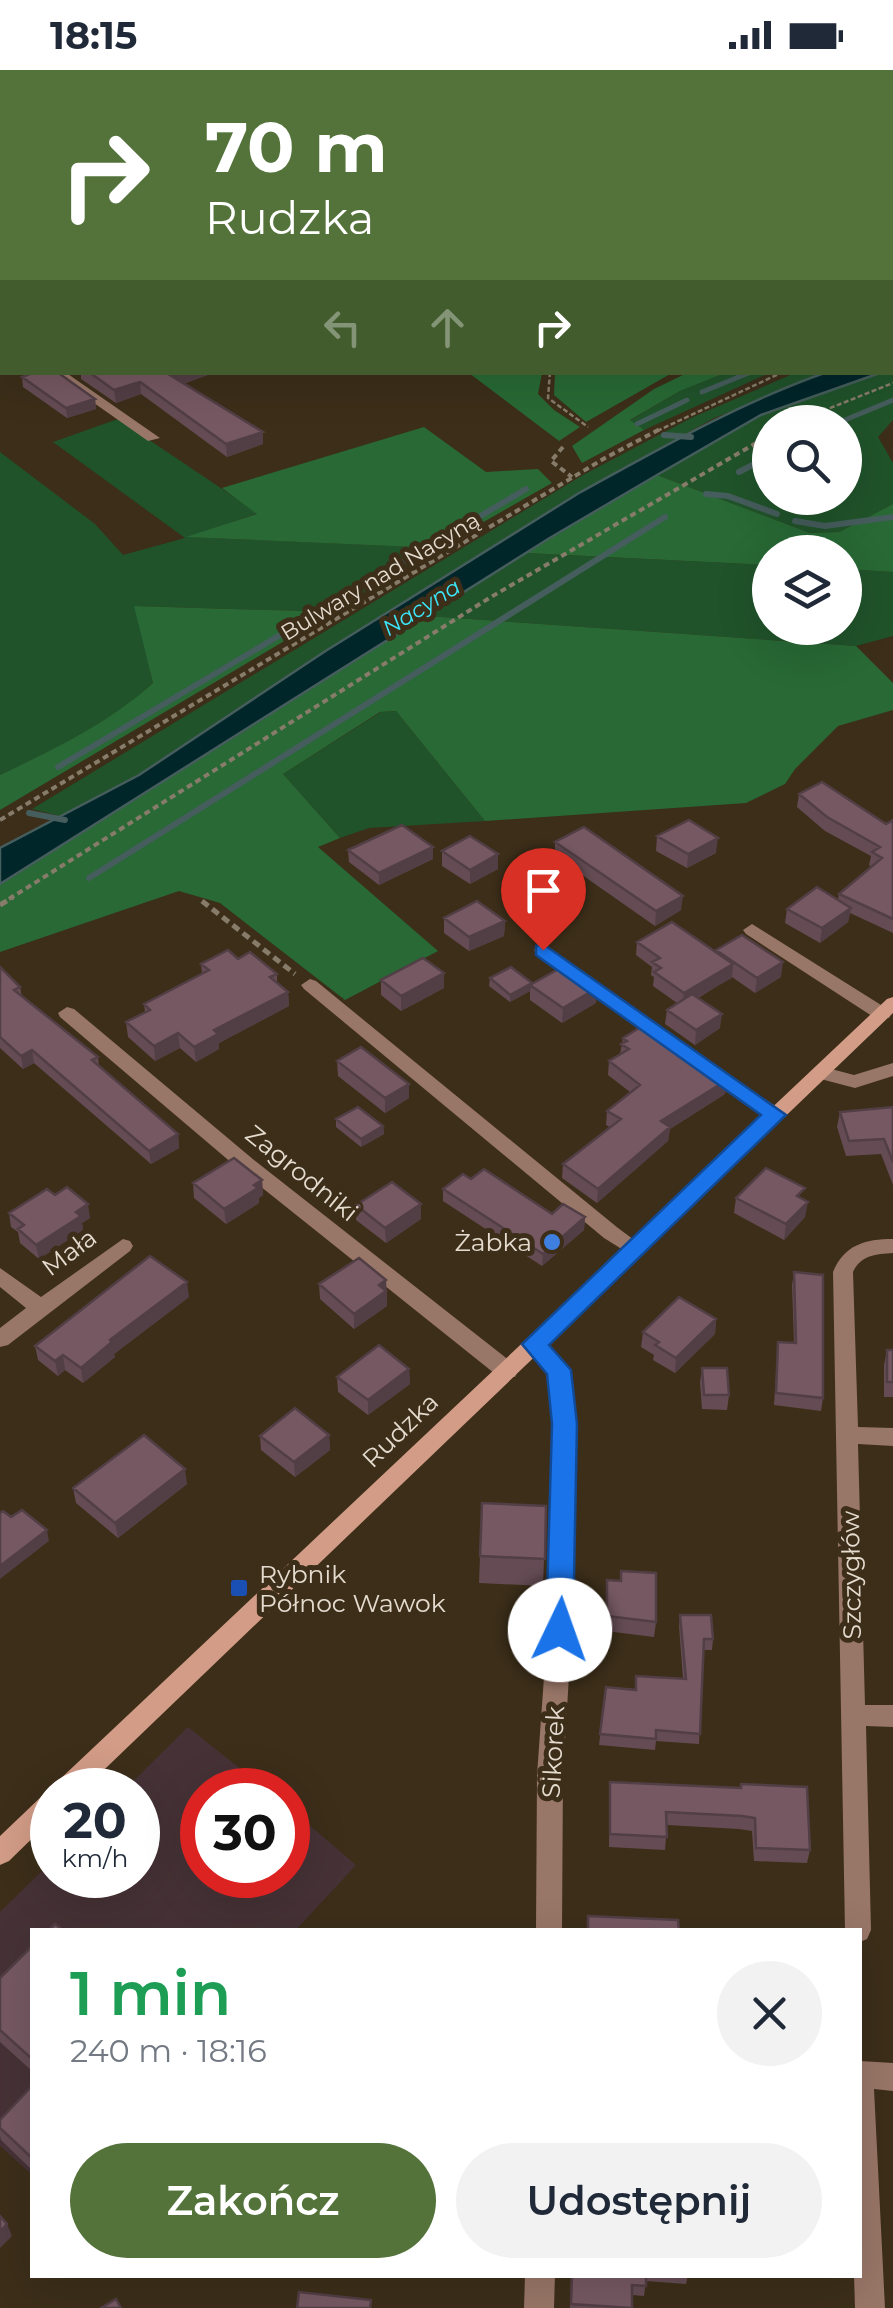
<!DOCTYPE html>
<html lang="pl">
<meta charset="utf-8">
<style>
:root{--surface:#fff;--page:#f2f2f3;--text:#1f2937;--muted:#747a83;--accent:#53733a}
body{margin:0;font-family:Montserrat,sans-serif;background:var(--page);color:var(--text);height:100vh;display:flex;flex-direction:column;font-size:38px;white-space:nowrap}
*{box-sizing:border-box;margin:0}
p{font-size:32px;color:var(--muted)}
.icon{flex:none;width:55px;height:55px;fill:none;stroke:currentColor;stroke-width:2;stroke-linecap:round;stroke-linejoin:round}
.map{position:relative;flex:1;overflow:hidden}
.details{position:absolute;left:30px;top:1858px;width:832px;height:350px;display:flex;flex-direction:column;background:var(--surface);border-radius:0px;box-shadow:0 10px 40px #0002}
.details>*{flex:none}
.banner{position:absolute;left:0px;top:0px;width:895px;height:305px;box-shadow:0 10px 40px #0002;background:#53733a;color:#fff;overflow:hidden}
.buttons{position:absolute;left:752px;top:335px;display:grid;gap:20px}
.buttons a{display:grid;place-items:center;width:110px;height:110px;border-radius:50%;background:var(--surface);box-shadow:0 10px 40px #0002;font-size:50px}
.speed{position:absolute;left:30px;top:1698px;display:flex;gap:20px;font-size:50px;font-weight:700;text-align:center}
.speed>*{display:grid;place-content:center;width:130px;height:130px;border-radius:50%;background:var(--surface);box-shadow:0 10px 40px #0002;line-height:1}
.speed small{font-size:25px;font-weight:400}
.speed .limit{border:15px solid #d22;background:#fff;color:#111}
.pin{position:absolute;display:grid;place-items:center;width:85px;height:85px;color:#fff;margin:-102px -42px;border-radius:50% 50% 50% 0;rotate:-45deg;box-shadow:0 0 10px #0007}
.pin .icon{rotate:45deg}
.me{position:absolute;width:110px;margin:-55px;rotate:3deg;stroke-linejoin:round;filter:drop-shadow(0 0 8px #0008)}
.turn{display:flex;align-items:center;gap:35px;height:210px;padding:0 40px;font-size:45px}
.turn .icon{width:130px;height:130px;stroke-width:2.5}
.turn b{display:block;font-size:70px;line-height:85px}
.lanes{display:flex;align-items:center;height:95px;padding:0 40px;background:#0003;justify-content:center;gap:50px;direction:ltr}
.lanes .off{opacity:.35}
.round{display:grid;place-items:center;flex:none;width:105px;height:105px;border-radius:52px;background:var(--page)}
.head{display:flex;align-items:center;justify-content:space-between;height:170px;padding:0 40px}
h1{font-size:60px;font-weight:600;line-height:75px;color:#1e9e55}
.action{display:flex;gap:20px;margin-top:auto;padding:20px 40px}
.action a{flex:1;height:115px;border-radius:60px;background:var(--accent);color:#fff;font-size:40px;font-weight:600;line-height:115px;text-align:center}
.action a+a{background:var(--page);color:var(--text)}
.status{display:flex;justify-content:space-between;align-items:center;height:70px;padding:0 50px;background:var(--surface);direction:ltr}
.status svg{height:28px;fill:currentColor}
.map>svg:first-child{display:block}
.commercial{fill:#463236}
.green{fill:#20532a;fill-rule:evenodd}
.forest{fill:#286935}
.water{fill:#00262a;stroke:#455d5c;stroke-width:2.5}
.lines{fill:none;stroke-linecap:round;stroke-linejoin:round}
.stream-far1{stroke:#455d5c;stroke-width:5}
.stream{stroke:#455d5c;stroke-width:6}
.path-far2{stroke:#877c6a;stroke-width:2.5;stroke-dasharray:5 2.5;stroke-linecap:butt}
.path-far1{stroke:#877c6a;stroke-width:4;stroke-dasharray:6 4;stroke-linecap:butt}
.path{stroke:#877c6a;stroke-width:5;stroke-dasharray:8 5;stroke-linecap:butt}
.street{fill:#987668;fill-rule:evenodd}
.secondary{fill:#d29c87;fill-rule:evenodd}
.wall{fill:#654c54}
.shaded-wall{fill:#523e45}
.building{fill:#755862;stroke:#523e45;stroke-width:2.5}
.route{fill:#1a73e8;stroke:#114b97;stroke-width:2.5}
.shop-dot{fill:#3f7fe0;stroke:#3c2e19;stroke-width:4}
.transit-dot{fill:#1a4fb4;stroke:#3c2e19;stroke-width:4}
.labels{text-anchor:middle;stroke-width:10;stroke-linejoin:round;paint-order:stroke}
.far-street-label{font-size:22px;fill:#e5dccf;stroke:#3c2e19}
.far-water-label{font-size:22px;font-style:italic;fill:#3be8fb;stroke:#3c2e19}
.street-label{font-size:25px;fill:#e5dccf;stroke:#3c2e19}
.poi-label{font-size:25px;fill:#e5dccf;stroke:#3c2e19;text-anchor:end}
</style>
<div class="status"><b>18:15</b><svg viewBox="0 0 49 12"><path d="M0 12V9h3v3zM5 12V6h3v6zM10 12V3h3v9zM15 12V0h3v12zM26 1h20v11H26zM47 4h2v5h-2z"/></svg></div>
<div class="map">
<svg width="893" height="2238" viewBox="0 0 893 2238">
<rect width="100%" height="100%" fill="#3c2e19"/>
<!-- commercial -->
<path class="commercial" d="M188,1657L267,1720H202V1805H288V1737L356,1795L296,1860H32V2105L0,2076V1842L52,1791V1805H138V1720H124Z"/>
<!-- green -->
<path class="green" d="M893,298V350L878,367L893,393V434L839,462L810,463L657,405L761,345L879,303L892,302ZM770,352H845V428H770Z
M725,303H769L644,360L629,351L680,321Z
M795,303H827L714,348L620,400L598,416L590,417L324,582L139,705L60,746L32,739L583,405L691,348Z
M118,349L258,443L190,467L438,478L333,542L135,536L153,613C104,657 59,677 0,705V382L95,454L123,485L185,468L53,372Z
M526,483L770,495V558H845V499L893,502V566L856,576L426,546Z
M396,641L485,751L369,758L340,768L283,704L381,642Z"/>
<!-- forest -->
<path class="forest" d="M469,303H542L538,324L554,340L580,357L559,371Z
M555,303V302L672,303L586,352L554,325Z
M687,303H725L680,321L630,350L644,360L582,393L572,376L654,319Z
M424,357L486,402L538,399L552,413L438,478L186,467L257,444L222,418Z
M657,405L810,463L839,462L893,434V502L845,499V482H770V495L526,483Z
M134,536L333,542L0,740V705C56,678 106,655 153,613Z
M426,546L856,576L893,613V640L838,656L795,699L785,714L746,733L485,751L396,641L380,642L283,704L340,768L318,777L438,881L345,930L220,833L179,821L0,882V814Z"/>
<!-- water -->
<path class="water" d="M827,302L880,303L761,345L657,405L548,469L0,814V778L139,705L324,582L579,423C659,379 739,333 827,302Z"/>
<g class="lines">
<!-- stream-far1 -->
<path class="stream-far1" d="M702,322L751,302
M840,352L893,330
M637,354L687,330"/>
<!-- stream -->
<path class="stream" d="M664,365L691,367
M739,402L770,386
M706,424L728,426L777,444
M795,451L825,456L893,447
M58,697L526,419
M29,743L65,750
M89,808L665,447"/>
<!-- path-far2 -->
<path class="path-far2" d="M550,302L548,328L588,357
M795,352L893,313
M657,361L783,302"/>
<!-- path-far1 -->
<path class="path-far1" d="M563,377L551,391L572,407
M0,750L605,388L662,358
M9,829L491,527L770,365"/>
<!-- path -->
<path class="path" d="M202,831L295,904
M0,835L13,827"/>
<!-- street -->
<path class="street" d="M892,33H893V39H892Z
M0,262L2,263V272L0,271Z
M50,302H65L160,368L148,371Z
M752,854L889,940L891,944L889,948H875L746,864L743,860Z
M543,874L674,966L676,970L674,974H660L537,884L534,880Z
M310,909L316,911L618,1158L645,1178L642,1183H628L604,1168L304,919L301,915Z
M67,937L74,939L254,1090L515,1295L518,1301L515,1307H499L240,1100L60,947L58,943Z
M707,993L782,1040L785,1045L782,1050H768L700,1003L698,999Z
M893,993V1006L855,1018L813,1007L811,1002L820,996L854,1005Z
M123,1169L130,1171L133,1176L130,1181L8,1275L0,1277V1258L26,1238L0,1217V1198L41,1227Z
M893,1169V1183C876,1184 861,1185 853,1202L858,1357L893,1358V1376L858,1374L865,1635H893V1657L866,1656L871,1860L867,1869L860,1872V1860H845L833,1202C844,1175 865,1169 893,1169Z
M534,1267L542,1269L569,1300L576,1353L574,1523L563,1705L562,1860H536L537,1705L550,1523L554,1353L548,1303L523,1275L526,1269Z
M860,1991L893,1993V2021L874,2019L885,2238H855L854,2205H860Z
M525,2205H555L554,2238H524Z"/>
<!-- secondary -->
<path class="secondary" d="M893,927V943L83,1720H53L57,1712L887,929Z
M52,1722V1749L9,1791L0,1795V1766L43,1725Z"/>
</g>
<!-- wall -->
<path class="wall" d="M137,0H195L198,2H356H144Z
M81,302H216L183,314L263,362V374L227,387L141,324L116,333L81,309Z
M22,307L95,329L96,339L67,348L23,317Z
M799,724L886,754L893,750V863L850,843L848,852L820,873L785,853L787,839L838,830L839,824L872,797L869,795L871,786L825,761L797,737Z
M657,766L716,783L687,798L656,781Z
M555,772L681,840L655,856L555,786Z
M348,780L433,789L379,815L349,792Z
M442,781L498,784V799L470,814L442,796Z
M444,848L505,851L504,866L469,881L444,863Z
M637,872L716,882V880L781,907L755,923L732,907L698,928L720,958L695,975L665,954L667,940L677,933L653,916L654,907L651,905L652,897L636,885Z
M238,889L277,904V913L288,922L289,936L219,973V979L196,992L180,978L155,991L128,967L126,952L145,942L144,934L202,904L201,894Z
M0,897L20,917L22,927L98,987L99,997L178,1064L179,1078L151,1094L34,993L23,999L0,978Z
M490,908L597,918L596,933L562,953L530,930V921L510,932L489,916Z
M381,910L444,918L401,941L381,925Z
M623,968L727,1010L725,1024L670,1059L668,1071L597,1133L562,1108L563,1094L610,1057L606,1055L607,1041L630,1022L608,1005L609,991L620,984Z
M337,991L409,1028L385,1043L338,1006Z
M893,1037V1115L881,1084L846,1086L837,1057L840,1042Z
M336,1049L383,1056L384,1064L361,1077L336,1057Z
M471,1109L552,1144L585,1147L584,1160L542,1196L443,1131V1119Z
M262,1110L263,1125L259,1128V1133L226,1154L194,1128L193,1113Z
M736,1128L805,1147L784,1170L734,1143Z
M356,1135L421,1149L386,1173L356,1150Z
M9,1143L90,1148L82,1153L83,1160L39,1189L20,1173L18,1162L11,1157Z
M794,1202L823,1328L821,1341L774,1335L778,1272L794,1273L792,1215Z
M386,1210L387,1236L354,1259L320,1229L319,1214Z
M189,1227L114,1284L115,1287L83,1313L65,1300L58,1306L38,1290L35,1276Z
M716,1249L715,1264L675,1303L653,1290L654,1285L641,1277L643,1262Z
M887,1280H893V1327H884V1295Z
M702,1298L729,1325L727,1340L702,1339L700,1312Z
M409,1299L410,1314L368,1345L338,1322L337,1307Z
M329,1365L330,1380L295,1407L261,1380L260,1366Z
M187,1414L118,1468L76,1433L73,1418Z
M482,1433L546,1436L543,1516L479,1513Z
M607,1510L620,1511L656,1552L654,1567L606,1561Z
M680,1545L713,1569L712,1580H703L699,1674L656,1671L655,1680L599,1675L606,1617L635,1619L683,1609L679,1556Z
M610,1712L740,1718L741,1714L810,1780L807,1793L754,1791L752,1761L739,1759L667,1755L665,1780L609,1777Z
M32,1876V2001L0,1972V1908Z
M32,2016V2100L1,2070L0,2066V2050Z
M571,2205H688L686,2214L646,2211L644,2226L632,2225V2238H570Z"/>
<!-- shaded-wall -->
<path class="shaded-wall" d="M51,0H77L66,2H40Z
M179,302H216L171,318L170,305Z
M140,312L141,324L116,333L114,320Z
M95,329L96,339L67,348L66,338Z
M263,362V374L227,387L226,374Z
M718,768L716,783L687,798L688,784Z
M433,777V789L379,815V803Z
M498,784V799L470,814V800Z
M683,826L681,840L655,856L656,841Z
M851,838L848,852L820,873L822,858Z
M505,851L504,866L469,881V867Z
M783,892L781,907L755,923L757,908Z
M733,894L732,908L682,936L684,923Z
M444,903V918L401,941V926Z
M532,913L530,921L510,932V925Z
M597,918L596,933L562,953L563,938Z
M288,922L289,936L219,973V979L196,992L194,977L214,960Z
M722,944L720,958L695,975L696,960Z
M178,963L180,978L155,991L154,976Z
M32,980L34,993L23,999L21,986Z
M727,1010L725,1024L670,1059L668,1071L597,1133L598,1119L661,1051Z
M409,1014V1028L385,1043V1028Z
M383,1056L384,1064L361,1077V1069Z
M178,1064L179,1078L151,1094L149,1081Z
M262,1110L263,1125L259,1128V1133L226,1154L224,1139Z
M808,1132L805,1147L784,1170L786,1154Z
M88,1134L90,1148L82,1153L83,1160L39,1189L36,1175L76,1142Z
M421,1134V1149L386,1173L385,1158Z
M585,1147L584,1160L542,1196L543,1184Z
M386,1210L387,1236L354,1259V1244L379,1215Z
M187,1212L189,1227L114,1284L115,1287L83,1313L81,1298L110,1270Z
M716,1249L715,1264L675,1303L676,1288Z
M63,1285L65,1300L58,1306L55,1291Z
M409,1299L410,1314L368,1345V1330Z
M329,1365L330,1380L295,1407L294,1392Z
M185,1399L187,1414L118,1468L115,1453Z
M47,1460L49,1471L0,1509V1496Z
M7,2154L12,2166L0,2178V2162Z"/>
<!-- building -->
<path class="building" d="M0,0H51L40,2H2V7L0,8Z
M154,0H195L198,2L201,0H262L266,2L267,0H351L356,2H160Z
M536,0H893V12L892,2H538Z
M2,66V91H0V67Z
M35,302H57L95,329L66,338L22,307Z
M89,302H179L170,305L263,362L226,374L140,312L114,320Z
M822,712L886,754L893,750V849L839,824L882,788L872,782L880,777L827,747L799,724Z
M689,750L718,768L688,784L657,766Z
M402,755L433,777L379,803L348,780Z
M584,757L683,826L656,841L555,772Z
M470,766L498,784L470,800L442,781Z
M817,817L851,838L822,858L787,839Z
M477,831L505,851L469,867L444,848Z
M672,852L733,894L684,923L654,902L661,898L652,892L660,888L637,872Z
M742,865L783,892L757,908L716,880Z
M228,880L238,889L250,882L277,904L270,907L288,922L214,960L218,964L194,977L178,963L154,976L126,952L150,940L144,934L209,900L201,894Z
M423,888L444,903L401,926L381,910Z
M564,896L597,918L563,938L530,915Z
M0,897L20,917L14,920L98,987L92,990L178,1064L149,1081L32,980L21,986L0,967Z
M511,897L532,913L510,925L490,908Z
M692,924L722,944L696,960L667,940Z
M647,953L727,1010L661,1051L670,1057L598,1119L563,1094L621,1049L607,1041L640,1015L609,991L629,979L621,974L627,971L623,968Z
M361,977L409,1014L385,1028L337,991Z
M358,1037L383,1056L361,1069L336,1049Z
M893,1037V1092L884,1069L849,1071L840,1042Z
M234,1088L262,1110L254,1115L258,1118L224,1139L193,1113Z
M766,1098L805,1118L797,1126L808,1132L786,1154L736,1128Z
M484,1099L552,1144L563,1134L585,1147L543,1184L443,1119L463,1104L471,1109Z
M392,1112L421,1134L385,1158L356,1135Z
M67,1117L88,1134L76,1142L81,1146L36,1175L18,1159L24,1155L9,1143L47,1119L55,1125Z
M150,1186L187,1212L110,1270L112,1272L81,1298L63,1285L55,1291L35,1276Z
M359,1188L386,1210L379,1215L386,1221L354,1244L319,1214Z
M794,1202L823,1205V1328L776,1323L778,1272L796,1273Z
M679,1227L716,1249L676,1288L655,1275L659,1272L643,1262Z
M379,1275L409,1299L368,1330L337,1307Z
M887,1280H893V1312H887Z
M702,1298H727L729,1325H704Z
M295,1338L329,1365L294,1392L260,1366Z
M144,1365L185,1399L115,1453L73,1418Z
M482,1433L546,1436L545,1489L480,1486Z
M22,1440L47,1460L0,1496V1443L3,1441L11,1447Z
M621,1501L656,1503V1552L607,1546V1510L621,1511Z
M680,1545H711L713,1569H704L700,1664L656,1660V1669L600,1664L606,1617L636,1620V1606L686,1609Z
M610,1712L741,1718V1714L807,1717L810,1780L756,1778L755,1748L742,1746L666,1742L667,1767L610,1764Z
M588,1846L678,1850L679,1860H588Z
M55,1854L63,1860H49Z
M32,1876V1989L0,1960V1908Z
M32,2016V2088L0,2058V2050Z
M0,2146L7,2154L0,2162Z
M572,2205H646V2216L632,2215V2238L571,2234Z
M299,2222L371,2230L370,2238H297Z
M116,2229L121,2238H101Z"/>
<!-- route -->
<path class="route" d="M543,874L786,1045L549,1275L571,1300L577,1354L573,1560L569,1568L560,1571L550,1568L546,1560L552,1354L547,1304L522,1274L761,1045L536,885V876Z"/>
<!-- markers -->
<circle class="shop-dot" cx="552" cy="1172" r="10"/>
<rect class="transit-dot" x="229" y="1508" width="20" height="20" rx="5"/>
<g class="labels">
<!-- far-street labels -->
<g class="far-street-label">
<text transform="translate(380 506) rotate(-31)" y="8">Bulwary nad Nacyną</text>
</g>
<!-- far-water labels -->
<g class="far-water-label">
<text transform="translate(421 537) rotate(-32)" y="8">Nacyna</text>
</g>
<!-- street labels -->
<g class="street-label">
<text transform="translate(302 1103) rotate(39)" y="9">Zagrodniki</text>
<text transform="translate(69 1182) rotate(-37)" y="9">Mała</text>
<text transform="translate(400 1360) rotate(-44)" y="9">Rudzka</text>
<text transform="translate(851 1505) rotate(-91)" y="9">Szczygłów</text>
<text transform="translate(553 1682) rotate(-87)" y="9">Sikorek</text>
</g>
<!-- poi labels -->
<g class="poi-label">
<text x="532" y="1181">Żabka</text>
<text x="259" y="1513" text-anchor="start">Rybnik<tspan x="259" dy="29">Północ Wawok</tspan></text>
</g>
</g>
</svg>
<div class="buttons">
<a><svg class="icon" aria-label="search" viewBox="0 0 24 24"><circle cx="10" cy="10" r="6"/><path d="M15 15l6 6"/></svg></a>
<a><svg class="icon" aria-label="layers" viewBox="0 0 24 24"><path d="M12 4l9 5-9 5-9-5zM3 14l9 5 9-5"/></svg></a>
</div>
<div class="speed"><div>20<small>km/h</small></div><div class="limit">30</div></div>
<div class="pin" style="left:543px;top:880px;background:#d93025"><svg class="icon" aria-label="arrive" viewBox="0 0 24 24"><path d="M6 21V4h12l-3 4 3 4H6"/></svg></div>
<svg class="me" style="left:560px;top:1560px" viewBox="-20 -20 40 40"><circle r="19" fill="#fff"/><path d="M0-13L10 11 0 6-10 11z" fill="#1a73e8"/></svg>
<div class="banner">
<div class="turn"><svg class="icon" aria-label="right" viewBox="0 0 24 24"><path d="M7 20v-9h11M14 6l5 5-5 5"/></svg><div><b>70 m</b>Rudzka</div></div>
<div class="lanes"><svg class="icon off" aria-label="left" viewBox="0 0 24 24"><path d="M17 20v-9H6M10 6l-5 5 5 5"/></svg><svg class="icon off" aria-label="ahead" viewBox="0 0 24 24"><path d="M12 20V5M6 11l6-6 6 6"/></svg><svg class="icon" aria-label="right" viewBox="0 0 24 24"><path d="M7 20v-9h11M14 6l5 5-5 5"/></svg></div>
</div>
<section class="details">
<div class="head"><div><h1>1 min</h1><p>240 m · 18:16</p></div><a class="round"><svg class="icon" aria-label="close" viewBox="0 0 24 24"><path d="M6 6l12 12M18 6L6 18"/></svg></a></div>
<div class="action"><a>Zakończ</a><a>Udostępnij</a></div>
</section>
</div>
